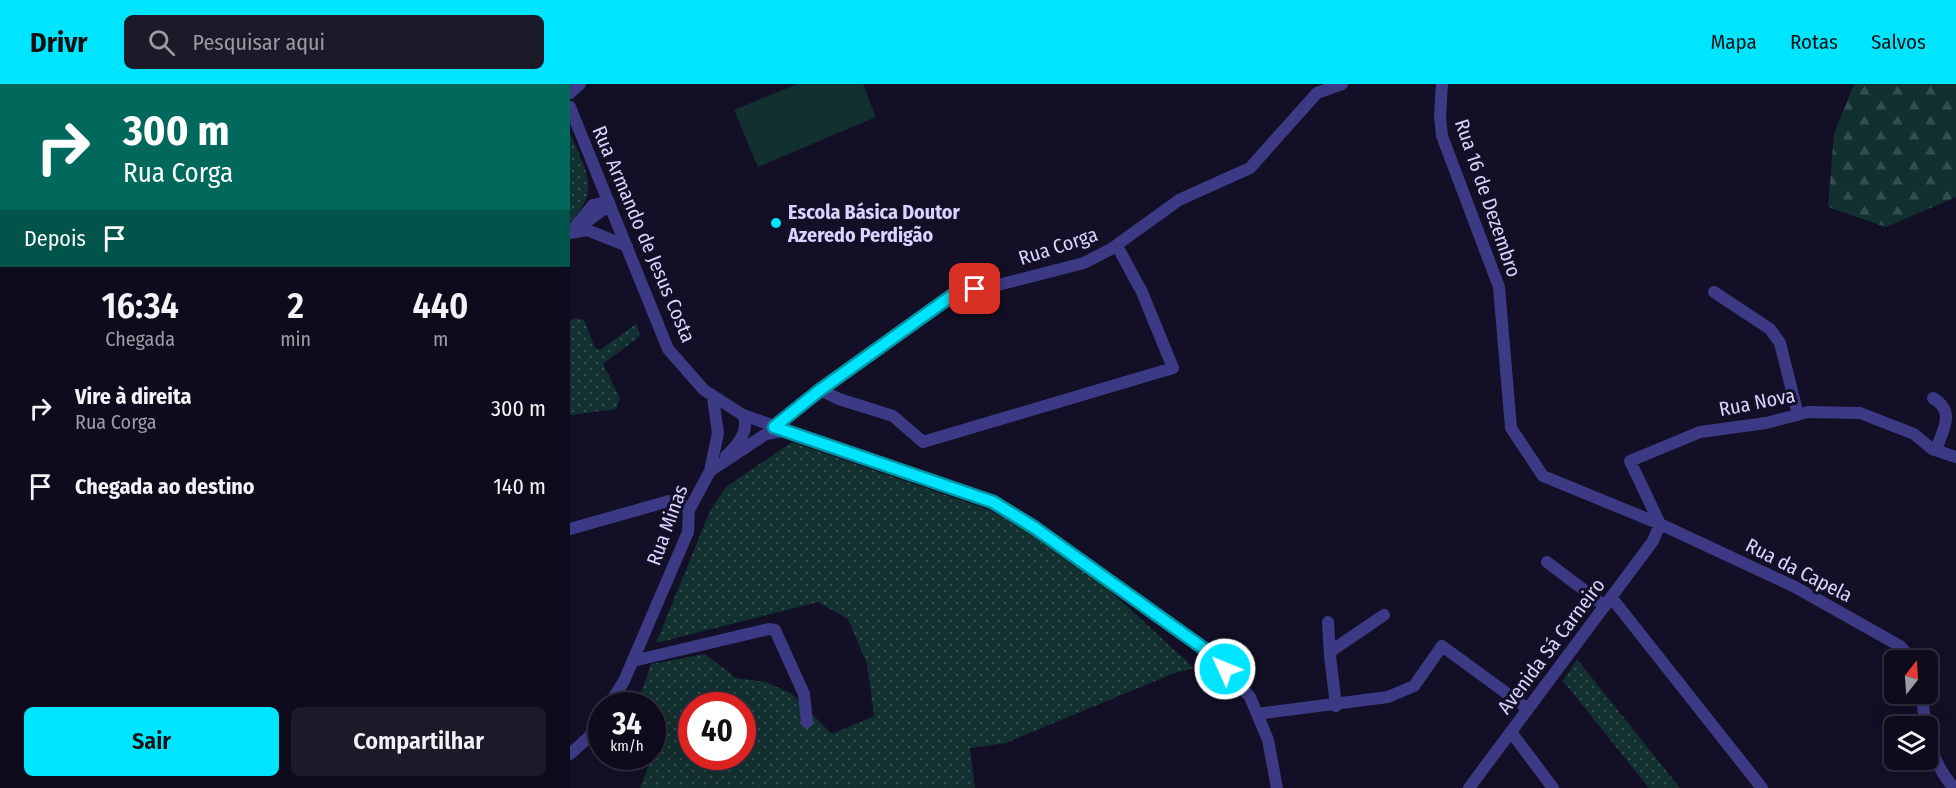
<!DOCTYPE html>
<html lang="pt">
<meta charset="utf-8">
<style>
:root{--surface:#0e0b1c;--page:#1c1929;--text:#f1f3f6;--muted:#9b9ba3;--line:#2e2b3b;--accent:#00e5ff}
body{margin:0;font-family:"Fira Sans Condensed",sans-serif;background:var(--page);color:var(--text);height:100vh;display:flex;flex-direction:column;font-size:22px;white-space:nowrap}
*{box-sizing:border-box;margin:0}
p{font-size:20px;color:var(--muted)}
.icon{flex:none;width:33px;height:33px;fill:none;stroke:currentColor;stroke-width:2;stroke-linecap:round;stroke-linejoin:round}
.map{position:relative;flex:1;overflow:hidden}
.sheet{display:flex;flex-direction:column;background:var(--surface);width:570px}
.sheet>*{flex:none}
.guide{background:#00695c;color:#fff;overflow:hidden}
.needle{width:39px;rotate:17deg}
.tools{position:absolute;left:1314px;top:566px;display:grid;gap:12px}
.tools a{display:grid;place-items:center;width:54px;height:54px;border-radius:9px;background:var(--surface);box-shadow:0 6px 24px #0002,0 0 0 2px var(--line);font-size:30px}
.speed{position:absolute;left:18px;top:608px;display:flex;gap:12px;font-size:30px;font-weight:700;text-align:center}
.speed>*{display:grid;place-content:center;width:78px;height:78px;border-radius:50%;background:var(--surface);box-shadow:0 6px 24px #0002,0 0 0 2px var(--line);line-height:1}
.speed small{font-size:15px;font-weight:400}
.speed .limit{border:9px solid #d22;background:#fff;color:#111}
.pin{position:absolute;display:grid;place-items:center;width:51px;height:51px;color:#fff;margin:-26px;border-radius:12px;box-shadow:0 3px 9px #0006}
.me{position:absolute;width:66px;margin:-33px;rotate:314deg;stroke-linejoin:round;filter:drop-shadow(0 0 4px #0008)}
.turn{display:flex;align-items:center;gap:21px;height:126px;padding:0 24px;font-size:27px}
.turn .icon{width:78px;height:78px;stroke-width:2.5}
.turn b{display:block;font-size:42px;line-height:51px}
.then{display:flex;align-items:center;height:57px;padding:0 24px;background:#0003;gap:12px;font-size:22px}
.eta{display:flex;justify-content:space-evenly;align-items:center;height:102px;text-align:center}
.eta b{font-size:36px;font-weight:600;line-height:42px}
.action{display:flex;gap:12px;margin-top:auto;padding:12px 24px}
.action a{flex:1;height:69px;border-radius:9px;background:var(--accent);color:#111;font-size:24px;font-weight:600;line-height:69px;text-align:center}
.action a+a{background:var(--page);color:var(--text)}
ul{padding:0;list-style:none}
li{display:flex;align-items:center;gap:18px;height:78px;padding:0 24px}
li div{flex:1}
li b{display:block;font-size:22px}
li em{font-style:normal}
header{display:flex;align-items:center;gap:36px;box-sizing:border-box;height:84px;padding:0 30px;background:var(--accent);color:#111}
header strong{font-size:28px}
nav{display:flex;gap:33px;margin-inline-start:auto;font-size:21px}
.search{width:420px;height:54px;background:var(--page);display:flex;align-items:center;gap:15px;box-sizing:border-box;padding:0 21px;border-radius:9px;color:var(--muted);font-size:22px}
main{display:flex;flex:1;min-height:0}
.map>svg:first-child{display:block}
.grass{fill:url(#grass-dots);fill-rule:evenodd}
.forest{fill:url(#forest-firs)}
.pitch{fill:#12302f}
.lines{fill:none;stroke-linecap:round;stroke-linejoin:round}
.minor{stroke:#3d3a85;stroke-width:12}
.route-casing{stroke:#0095a6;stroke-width:15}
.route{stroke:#00e5ff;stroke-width:10}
.poi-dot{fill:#00e5ff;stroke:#130f26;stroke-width:2}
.labels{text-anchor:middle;stroke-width:6;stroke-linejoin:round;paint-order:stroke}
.street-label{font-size:20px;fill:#d9d4ff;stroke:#130f26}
.poi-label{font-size:20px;font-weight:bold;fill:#d9d4ff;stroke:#130f26;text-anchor:start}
</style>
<header>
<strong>Drivr</strong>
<div class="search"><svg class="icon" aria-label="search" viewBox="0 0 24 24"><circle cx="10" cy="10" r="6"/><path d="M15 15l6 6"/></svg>Pesquisar aqui</div>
<nav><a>Mapa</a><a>Rotas</a><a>Salvos</a></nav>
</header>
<main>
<section class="sheet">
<div class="guide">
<div class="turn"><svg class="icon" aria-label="right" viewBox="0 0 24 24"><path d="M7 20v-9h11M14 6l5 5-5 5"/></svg><div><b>300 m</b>Rua Corga</div></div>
<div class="then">Depois<svg class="icon" aria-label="arrive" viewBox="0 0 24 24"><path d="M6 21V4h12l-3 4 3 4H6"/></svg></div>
</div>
<div class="eta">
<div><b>16:34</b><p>Chegada</p></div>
<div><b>2</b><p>min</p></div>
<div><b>440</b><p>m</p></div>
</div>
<ul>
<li><svg class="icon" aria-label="right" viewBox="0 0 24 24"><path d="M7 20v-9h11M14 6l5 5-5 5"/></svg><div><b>Vire à direita</b><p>Rua Corga</p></div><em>300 m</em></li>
<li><svg class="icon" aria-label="arrive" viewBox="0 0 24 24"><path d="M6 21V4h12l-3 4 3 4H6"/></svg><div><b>Chegada ao destino</b></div><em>140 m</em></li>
</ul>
<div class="action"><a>Sair</a><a>Compartilhar</a></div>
</section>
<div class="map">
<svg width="1386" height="704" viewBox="0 0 1386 704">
<defs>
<pattern id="grass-dots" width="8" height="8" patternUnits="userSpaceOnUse" patternTransform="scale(1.5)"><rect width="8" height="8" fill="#12302f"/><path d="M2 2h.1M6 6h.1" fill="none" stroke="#344d4e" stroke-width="1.8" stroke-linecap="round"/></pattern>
<pattern id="forest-firs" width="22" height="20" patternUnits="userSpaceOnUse" patternTransform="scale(1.5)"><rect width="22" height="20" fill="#12302f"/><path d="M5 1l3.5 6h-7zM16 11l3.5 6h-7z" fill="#344d4e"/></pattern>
</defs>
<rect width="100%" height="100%" fill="#130f26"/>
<!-- grass -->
<path class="grass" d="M0,49C14,84 33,106 0,138Z
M6,234L14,236L25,264L30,266L66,240L70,252L33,280L50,314L46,325L0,331V237Z
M222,358L419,426L499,469L624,584L602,590L436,659L400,664L405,704H70L82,672V621H71L69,614L81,580L135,570L166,594L196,598L222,610L262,650L304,632L297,580L278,535L248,518L86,559L140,427L156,403ZM122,621H172V672H122Z
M1007,575L1110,704H1079L993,597Z"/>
<!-- forest -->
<path class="forest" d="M1284,0H1386V113L1316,143L1258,123L1264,50Z"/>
<!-- pitch -->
<path class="pitch" d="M227,0H293L306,33L188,83L164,26Z"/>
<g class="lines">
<!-- minor -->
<path class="minor" d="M872,0L870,32L872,52L929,203L941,344L973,392L1090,440L1225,503L1330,562L1343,576
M0,9L10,0
M0,23L98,265L134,306L173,331L423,419L465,444L643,571L680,613L698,656L707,704
M11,142L34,125L39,118
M0,149L17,146L57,162
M0,149L23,121L39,118
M1144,208L1200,245L1210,259L1228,331
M250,306L269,315L323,332L353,358L603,284L572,208L547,162
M1363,314C1386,328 1373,345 1366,366
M204,343L250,306L387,208L424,202L514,179L541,165L609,116L680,84L747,9L772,0
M156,372C167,362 180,346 173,331
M140,387L148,349L143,314
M1090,440L1060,377L1130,348L1196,339L1238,328L1290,329L1344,350L1362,365L1386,373
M0,445L99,417L109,419L119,426
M977,478L1035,522
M1041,513L1192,704
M758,538L760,572
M63,577L199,545L205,546L234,610L237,638
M1351,609L1356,642
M39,621L54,597L118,448L119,426L140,387L196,350L212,347
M766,622L760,572L761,567L814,531
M687,630L818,613L844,602L872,562L958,625
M941,648L983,704
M1358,648C1361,670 1369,687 1384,704
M0,670L19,653L32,633
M899,704L1083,457L1090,440"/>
</g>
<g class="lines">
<defs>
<path id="route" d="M405,205L387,208L250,306L204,343L423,418L465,444L643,571L655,585"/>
</defs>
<!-- route casing -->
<use href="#route" class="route-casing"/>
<!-- route -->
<use href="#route" class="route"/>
</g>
<!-- markers -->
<circle class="poi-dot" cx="206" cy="139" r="6"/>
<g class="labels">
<!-- street labels -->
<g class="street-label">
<text transform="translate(918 114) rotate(71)" y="7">Rua 16 de Dezembro</text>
<text transform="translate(74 150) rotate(67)" y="7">Rua Armando de Jesus Costa</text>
<text transform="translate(488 162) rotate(-18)" y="7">Rua Corga</text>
<text transform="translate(1187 318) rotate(-11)" y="7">Rua Nova</text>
<text transform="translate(97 441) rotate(-70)" y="7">Rua Minas</text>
<text transform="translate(1229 486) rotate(27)" y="7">Rua da Capela</text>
<text transform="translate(981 562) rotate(-53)" y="7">Avenida Sá Carneiro</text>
</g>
<!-- poi labels -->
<g class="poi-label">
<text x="218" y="135">Escola Básica Doutor<tspan x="218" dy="23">Azeredo Perdigão</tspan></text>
</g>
</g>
</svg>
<div class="tools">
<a><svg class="needle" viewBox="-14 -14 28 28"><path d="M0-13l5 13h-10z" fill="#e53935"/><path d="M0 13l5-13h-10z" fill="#9b9ba3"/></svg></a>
<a><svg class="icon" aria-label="layers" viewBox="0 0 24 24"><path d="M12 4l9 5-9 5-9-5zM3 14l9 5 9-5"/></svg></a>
</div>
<div class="speed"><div>34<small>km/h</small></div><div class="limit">40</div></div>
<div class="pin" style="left:405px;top:205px;background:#d93025"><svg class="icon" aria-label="arrive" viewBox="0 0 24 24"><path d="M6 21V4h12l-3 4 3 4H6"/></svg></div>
<svg class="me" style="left:655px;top:585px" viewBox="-20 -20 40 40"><circle r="17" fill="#00e5ff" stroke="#fff" stroke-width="3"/><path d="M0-11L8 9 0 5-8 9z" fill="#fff"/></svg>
</div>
</main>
